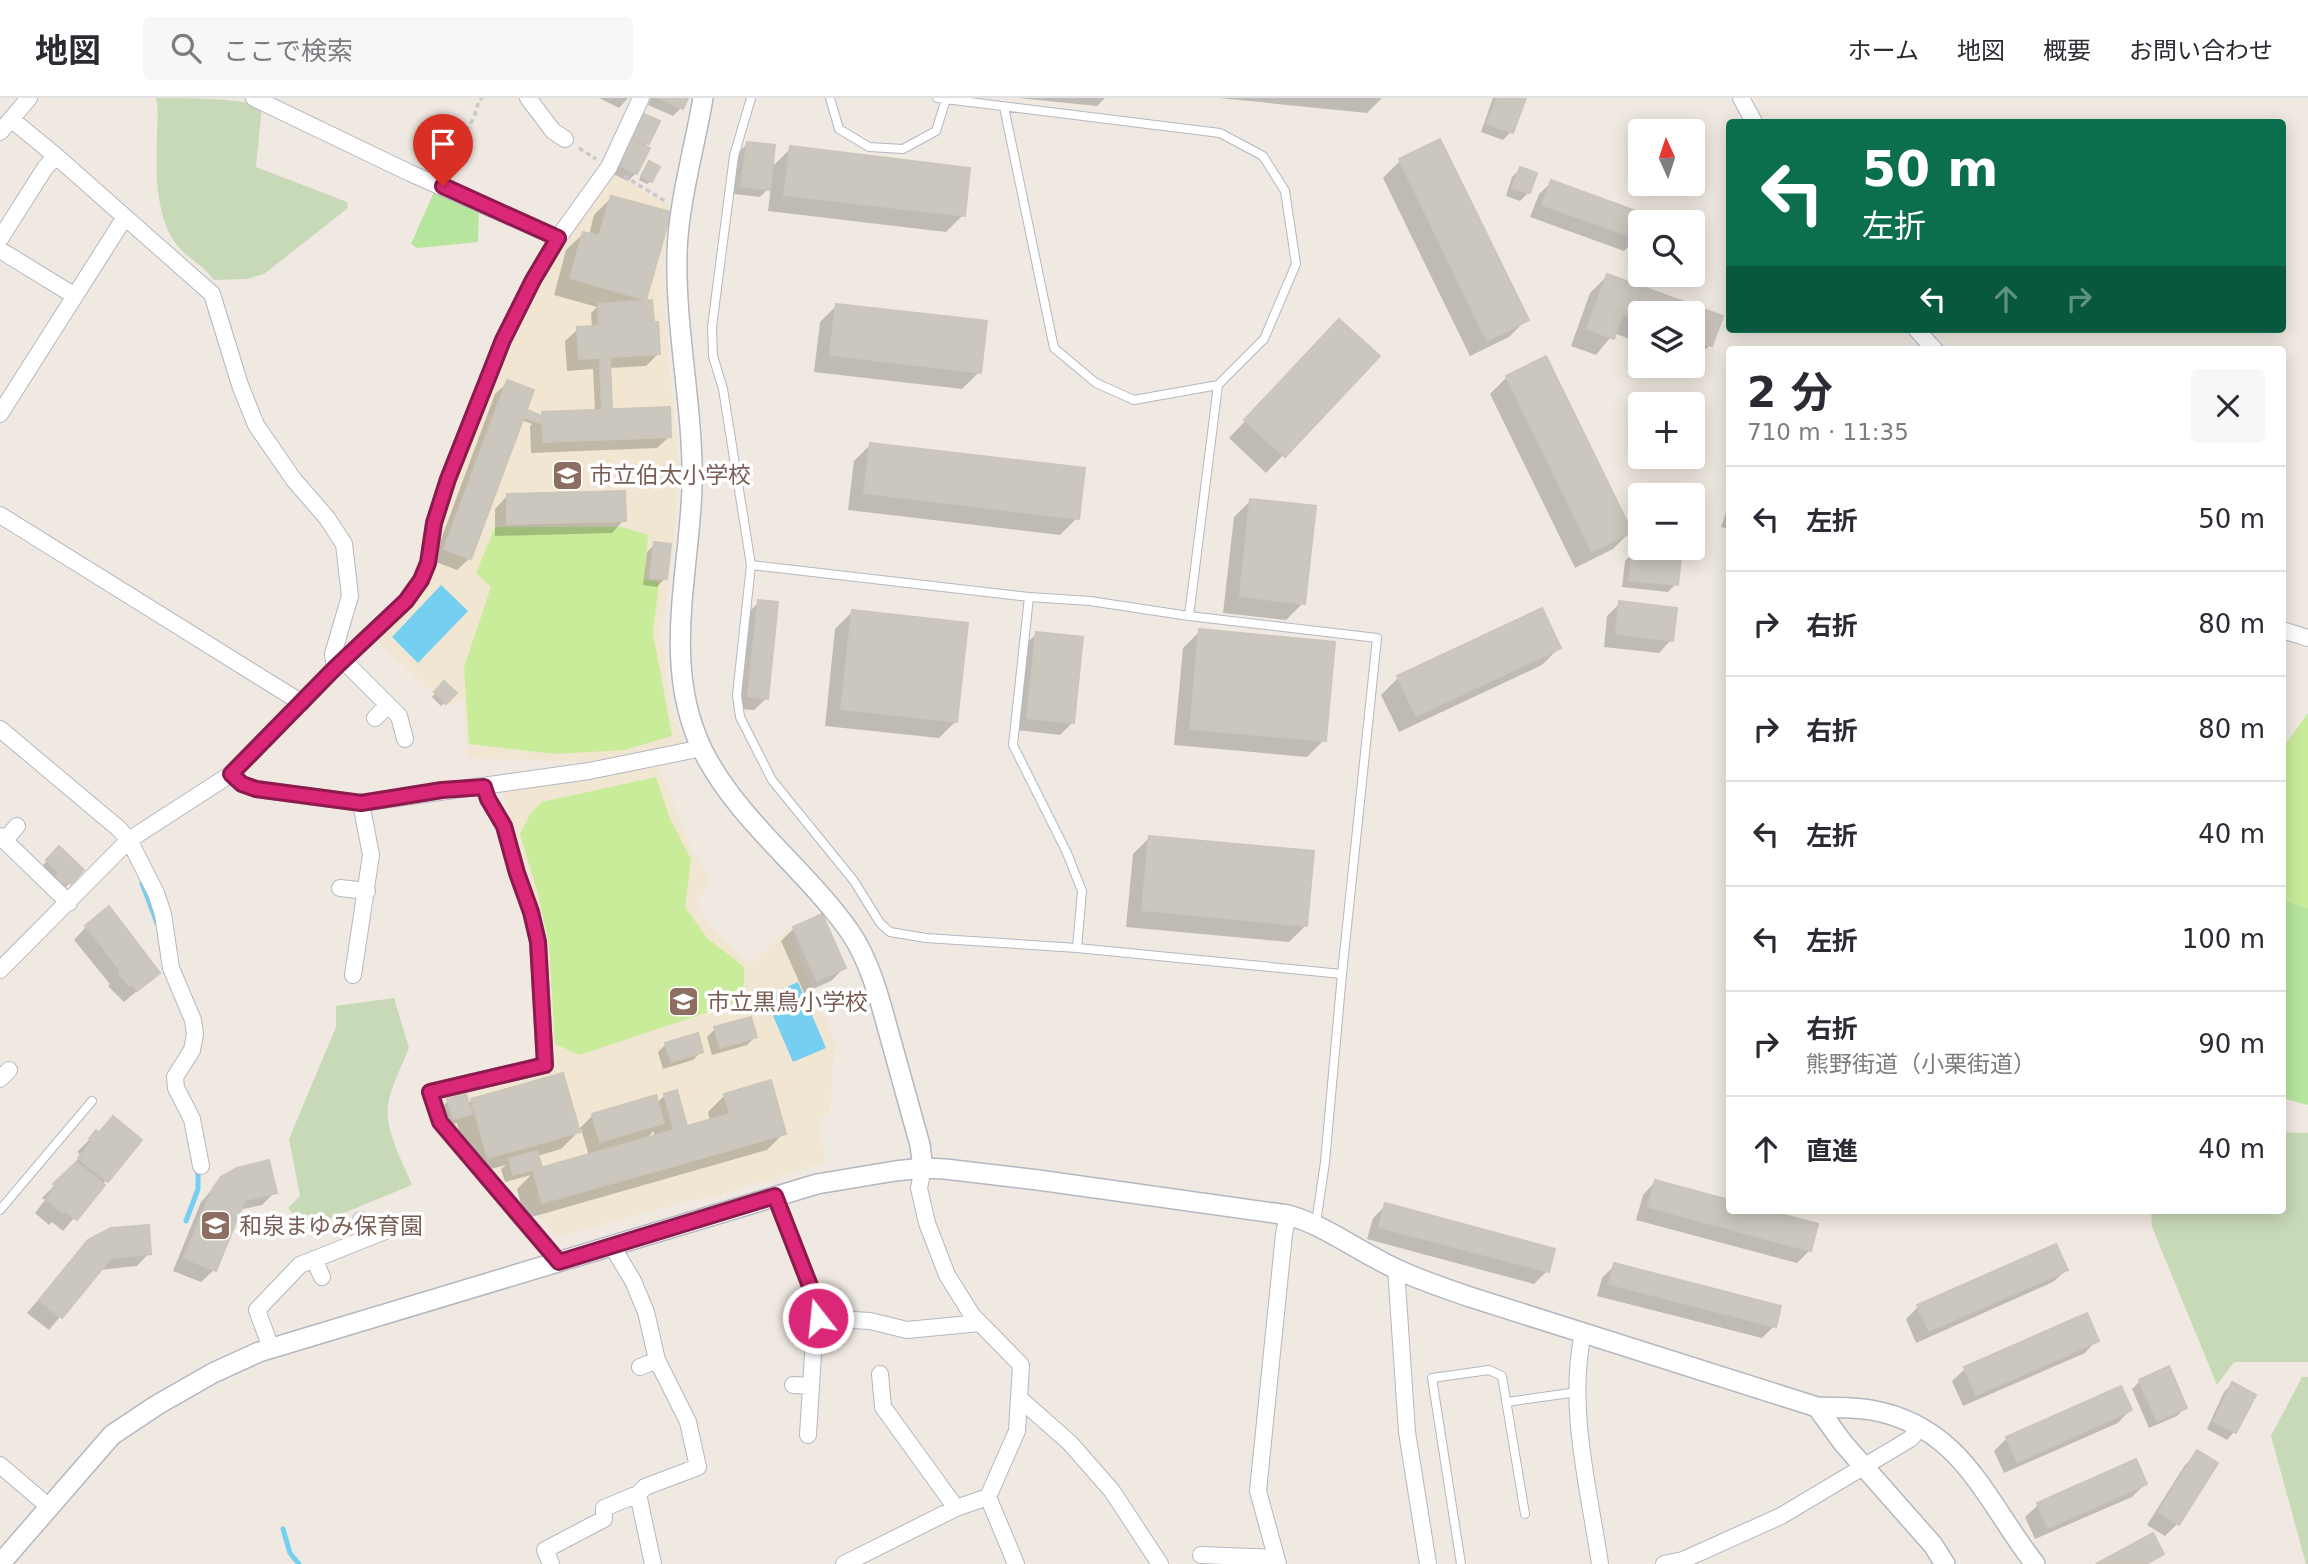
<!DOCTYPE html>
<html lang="ja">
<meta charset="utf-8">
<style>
:root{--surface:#fff;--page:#f7f7f7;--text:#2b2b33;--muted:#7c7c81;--line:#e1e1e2}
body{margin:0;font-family:"DejaVu Sans","Noto Sans JP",sans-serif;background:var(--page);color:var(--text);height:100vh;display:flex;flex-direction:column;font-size:26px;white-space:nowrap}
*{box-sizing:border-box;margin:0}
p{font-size:23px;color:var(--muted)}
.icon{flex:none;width:38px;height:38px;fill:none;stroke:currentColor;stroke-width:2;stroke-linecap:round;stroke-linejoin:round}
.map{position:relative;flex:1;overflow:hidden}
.sheet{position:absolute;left:1726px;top:248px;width:560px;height:868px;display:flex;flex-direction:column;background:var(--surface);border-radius:7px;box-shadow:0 4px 18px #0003}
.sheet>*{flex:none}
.hud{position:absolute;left:1726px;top:21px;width:560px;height:214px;border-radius:7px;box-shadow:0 4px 18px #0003;background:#0b6e4f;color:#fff;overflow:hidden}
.needle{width:46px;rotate:357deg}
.tools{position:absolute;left:1628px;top:21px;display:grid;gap:14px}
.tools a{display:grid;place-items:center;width:77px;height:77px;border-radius:7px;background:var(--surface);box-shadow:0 4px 18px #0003;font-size:35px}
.pin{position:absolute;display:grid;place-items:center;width:60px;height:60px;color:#fff;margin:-72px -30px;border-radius:50% 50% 50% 0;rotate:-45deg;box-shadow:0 0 7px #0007}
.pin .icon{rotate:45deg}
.me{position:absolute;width:77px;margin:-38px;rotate:344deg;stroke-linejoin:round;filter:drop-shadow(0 0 5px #0008)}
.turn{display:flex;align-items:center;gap:24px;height:147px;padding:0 21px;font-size:32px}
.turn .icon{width:91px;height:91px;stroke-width:2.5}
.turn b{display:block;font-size:49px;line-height:60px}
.lanes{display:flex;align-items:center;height:66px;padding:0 21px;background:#0003;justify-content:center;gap:35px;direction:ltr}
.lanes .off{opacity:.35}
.round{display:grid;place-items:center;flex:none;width:74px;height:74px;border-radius:7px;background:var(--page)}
.overview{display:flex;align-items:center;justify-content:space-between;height:119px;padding:0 21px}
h1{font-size:42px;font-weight:700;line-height:52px}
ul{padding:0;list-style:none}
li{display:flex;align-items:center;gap:21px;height:105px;padding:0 21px;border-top:2px solid var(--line)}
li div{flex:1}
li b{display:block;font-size:26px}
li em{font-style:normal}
header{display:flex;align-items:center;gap:42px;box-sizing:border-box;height:98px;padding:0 35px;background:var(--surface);border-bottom:2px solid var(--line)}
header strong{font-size:33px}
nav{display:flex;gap:38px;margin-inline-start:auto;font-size:24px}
.search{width:490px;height:63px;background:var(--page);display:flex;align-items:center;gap:18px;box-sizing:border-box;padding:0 24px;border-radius:7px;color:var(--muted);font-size:26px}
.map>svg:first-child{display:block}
.education{fill:#f0e6d1}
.green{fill:#b6e59e}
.cemetery{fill:#c8d9b8}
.pitch{fill:#c9ec9a}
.water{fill:#75cff0}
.shadow{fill:#0003;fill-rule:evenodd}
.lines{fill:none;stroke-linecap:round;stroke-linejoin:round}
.stream{stroke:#75cff0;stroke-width:5}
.building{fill:#cbc7bf;stroke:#cbc5ba;stroke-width:2}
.service-casing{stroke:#b4b7c1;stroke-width:10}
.minor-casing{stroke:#b4b7c1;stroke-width:18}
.tertiary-casing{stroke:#b4b7c1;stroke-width:22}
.path{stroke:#c9c9c9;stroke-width:3.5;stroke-dasharray:5 3.5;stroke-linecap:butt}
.service{stroke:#fff;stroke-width:8}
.minor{stroke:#fff;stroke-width:16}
.tertiary{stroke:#fff;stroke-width:19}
.route-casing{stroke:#8e194d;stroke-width:18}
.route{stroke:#db2777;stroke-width:12}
.labels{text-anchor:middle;stroke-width:7;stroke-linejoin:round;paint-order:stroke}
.education-label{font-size:23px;fill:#785e54;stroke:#fff;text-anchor:start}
</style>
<header>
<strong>地図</strong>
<div class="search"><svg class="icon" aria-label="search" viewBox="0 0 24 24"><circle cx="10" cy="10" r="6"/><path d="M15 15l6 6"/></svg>ここで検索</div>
<nav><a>ホーム</a><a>地図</a><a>概要</a><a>お問い合わせ</a></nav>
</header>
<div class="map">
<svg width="2308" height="1466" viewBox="0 0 2308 1466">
<rect width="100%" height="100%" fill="#efe9e1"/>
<!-- education -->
<path class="education" d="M612,74L672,109L663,169V206L678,355L674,445L662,534L669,605L685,647L588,664L467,660L463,603L445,607L378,543L421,499L433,474L439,428L448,398L503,264L559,150Z
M659,669L693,754L711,782L696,805L713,830L750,866L788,832L835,942L830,1014L820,1021L825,1064L708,1100L691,1102L558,1139L448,1022L440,1005L446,997L551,970L546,847L535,798L502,695Z"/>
<!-- green -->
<path class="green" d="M440,91L479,107L478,144L417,150L411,146L434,94Z
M2282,801L2308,810V1007L2282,1000Z"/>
<!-- cemetery -->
<path class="cemetery" d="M156,0C186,0 236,0 262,8L256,69L347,104L348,110L264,176L247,181L214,182C202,165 183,159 172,140C155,110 156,72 157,38C157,26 159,12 156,0Z
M394,900L409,950C402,968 391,987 388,1007C384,1030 403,1065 412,1087L305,1131L288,1110L300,1098L289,1041L336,929V908Z
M2282,1034L2308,1035V1264H2234L2217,1287L2152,1129L2151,1113H2282Z
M2302,1279H2308V1466H2306L2271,1338Z"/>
<!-- pitch -->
<path class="pitch" d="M495,429H622L648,437L644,481L659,484L653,535L672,638L624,652L555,656L469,646L464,569L491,489L476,475Z
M2308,615V810L2282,801L2285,647Z
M656,679L670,721L691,761L685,809L707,840L744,869V902L580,957L555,946L549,847L538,796L520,736L531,715L542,704Z"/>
<!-- water -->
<path class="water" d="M441,487L468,513L418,565L392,539Z
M798,884L826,950L793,964L765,899Z"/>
<!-- shadow -->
<path class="shadow" d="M599,0H628L619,10Z
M651,0H686L681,10L673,18L648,7Z
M1018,0H1105L1097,8Z
M1219,0H1382L1367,15Z
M1493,0H1524L1511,34L1503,42L1481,34Z
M634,25L648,45L644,49L636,75L628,83L611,75Z
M1439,44L1526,222L1509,239L1470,258L1383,80L1400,63Z
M747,46L771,70L791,50L963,117L946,134L768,113L771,88L760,99L734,96L739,54Z
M646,69L651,83L647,86L639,82Z
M1520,71L1528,95L1520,103L1506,98L1512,79Z
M1552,84L1645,118L1642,124H1640L1637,140L1624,153L1530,119L1539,96Z
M611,100L645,201L641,205L651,204L652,226L658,256L646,268L609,270L610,313L670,338L657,350L531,355L530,328L532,326L521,322L470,460L457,472L433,463L495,296L508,284L525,313L540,319L543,316L595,314L593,271L567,273L565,243L578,231L592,230L591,215L597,209L554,197L566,152L583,136L589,137L594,117Z
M1607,178L1721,219L1710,247L1692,264V215H1640V245L1614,235L1596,257L1571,248L1590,195Z
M837,207L979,274L962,291L814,274L820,224Z
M1323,240L1377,258L1266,375L1229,340Z
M1507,279L1630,434L1613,451L1575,470L1490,296Z
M871,346L1077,420L1060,437L848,412L854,363Z
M507,398L624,422L612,435L495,438V411Z
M1251,402L1303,505L1286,522L1223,515L1234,419Z
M1729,406V431L1721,429Z
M655,446L665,480L657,489L643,487L647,454Z
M1633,455L1676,486L1668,494L1622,489L1625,463Z
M759,504L767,600L754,612L736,611L746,517Z
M1620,505L1671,542L1659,555L1604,549L1607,518Z
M852,514L956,623L939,640L825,628L835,531Z
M1200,533L1324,642L1307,659L1174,647L1183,550Z
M1036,536L1073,624L1060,637L1015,632L1024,548Z
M1559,550L1542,567L1399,634L1381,597L1398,580Z
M444,586L454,595L441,608L432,599Z
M1150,739L1306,827L1289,844L1126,829L1133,756Z
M59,751L82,772L62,793L39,771Z
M86,829L158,875L124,904L108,888L110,886L74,842Z
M794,830L844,870L831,883L804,895L781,843Z
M715,931L755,939L747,947L712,957L707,939Z
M666,946L701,954L693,962L663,971L658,954Z
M665,997L686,1031L710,1023L708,1014L725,997L784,1035L767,1052L525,1121L517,1091L531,1077L505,1084L501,1071L506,1067L472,1076L457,1025L445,1028L440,1011L448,1003L467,1007L472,1002L578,1032L593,1017L656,1006ZM581,1031L589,1058L534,1074L540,1068L537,1058L561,1051ZM653,1033L655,1039L644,1042L651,1036Z
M113,1020L140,1042L63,1133L52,1124L49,1127L35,1115L45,1102L42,1100L68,1074L81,1057L77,1054L84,1047Z
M222,1080L275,1094L262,1107L239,1112L214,1172L201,1184L173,1173L201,1104Z
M1655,1084L1729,1104V1113H1763L1810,1152L1797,1165L1636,1122L1643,1097Z
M1386,1107L1547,1173L1534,1186L1367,1141L1373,1120Z
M89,1143L149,1155L137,1168L99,1172L49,1232L27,1215Z
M1615,1167L1774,1228L1762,1240L1597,1198L1602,1180Z
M2066,1172L2053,1184L1916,1245L1906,1221L1918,1209Z
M2097,1242L2085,1255L1963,1308L1952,1283L1965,1271Z
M2140,1283L2185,1310L2177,1318L2149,1330L2132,1291Z
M2232,1286L2235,1333L2227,1342L2207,1331L2224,1294Z
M2130,1312L2118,1325L2004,1375L1994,1353L2007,1340Z
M2198,1354L2178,1425L2165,1438L2147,1427L2185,1367Z
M2135,1364L2145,1386L2132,1399L2035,1441L2025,1419L2038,1407Z"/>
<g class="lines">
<!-- stream -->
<path class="stream" d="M142,785L157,825
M186,1123L198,1091V1069
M283,1431L290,1455L299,1466"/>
</g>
<!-- building -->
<path class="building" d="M659,0H688L683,11Z
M1497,0H1526L1513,35L1487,26Z
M642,15L660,23L649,46L631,38Z
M630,40L650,50L637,76L617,66Z
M1440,41L1529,222L1487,243L1399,61Z
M747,44L775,47L770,92L741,88Z
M790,48L970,70L965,118L784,97Z
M649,63L660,69L652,84L641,78Z
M1520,69L1537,75L1530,95L1512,90Z
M1551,82L1647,117L1644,124H1640L1638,141L1542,107Z
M611,98L671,114L646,202L570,180L583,134L599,138Z
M1607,176L1723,218L1712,248L1692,241V215H1640V222L1623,216L1614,241L1587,231Z
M652,202L654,224L635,225L634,213L609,214L610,227L599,228L598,206Z
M836,206L987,223L981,275L830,257Z
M634,213L635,225L658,224L660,256L579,261L577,229L610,227L609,214Z
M1339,221L1380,258L1285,359L1244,322Z
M1546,258L1632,434L1592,454L1506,278Z
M610,259L612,311L602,312L600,260Z
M507,282L534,292L471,461L444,451Z
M670,309L671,339L543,344L542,314Z
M527,312L542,318L543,326L524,319Z
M870,345L1085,370L1079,421L864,395Z
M625,393L626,423L507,426V396Z
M1250,401L1316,408L1305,506L1240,498Z
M654,444L671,446L667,481L650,480Z
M1633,453L1681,459L1678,487L1629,482Z
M758,502L778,504L768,601L748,598Z
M1619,503L1677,510L1673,543L1616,536Z
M1542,510L1561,550L1416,618L1397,578Z
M852,512L968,525L957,624L841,611Z
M1199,531L1335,544L1326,643L1190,631Z
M1036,534L1083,539L1074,625L1027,620Z
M444,583L457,595L446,606L434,594Z
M1149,738L1314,753L1307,828L1142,812Z
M59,748L84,772L71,786L67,782L64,786L56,778L59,774L46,762Z
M109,808L160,875L137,893L132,886L129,888L119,875L121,873L85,828Z
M822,816L846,870L817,883L793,829Z
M751,919L757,939L720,950L714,929Z
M698,935L703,954L671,964L665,945Z
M563,975L580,1034L488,1060L471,1001Z
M771,982L786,1036L542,1105L533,1072L674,1032L664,996L677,992L687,1028L730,1016L724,996Z
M466,996L472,1016L453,1021L447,1001Z
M656,997L664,1025L600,1044L592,1016Z
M113,1018L142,1042L108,1084L78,1060L92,1043L89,1041L96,1032L99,1035Z
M537,1053L542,1069L513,1077L509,1061Z
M269,1062L277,1095L245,1102L216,1173L184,1160L213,1090L221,1079L237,1070Z
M76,1064L105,1087L77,1122L65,1112L63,1115L46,1101L56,1089L53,1086Z
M1655,1082L1729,1102V1113H1770L1818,1126L1811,1153L1648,1109Z
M1385,1105L1555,1151L1549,1174L1379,1129Z
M149,1127L151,1156L111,1160L62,1220L39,1202L88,1142L111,1130Z
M2056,1146L2068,1172L1929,1233L1917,1207Z
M1614,1165L1781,1208L1776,1229L1609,1186Z
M2087,1215L2099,1243L1976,1297L1964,1269Z
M2169,1268L2187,1310L2157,1323L2139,1282Z
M2232,1284L2256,1297L2236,1335L2214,1323Z
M2121,1288L2132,1312L2017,1364L2006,1339Z
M2197,1352L2218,1365L2179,1427L2158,1414Z
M2136,1361L2147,1386L2048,1430L2037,1405Z
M2153,1435L2164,1456L2146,1466H2096Z"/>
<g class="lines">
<defs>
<path id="service" d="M751,0L734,58L712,229L713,258L723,291L751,467L737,597L740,619L772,682L854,783L880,825L890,834L926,840L1077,850L1342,876
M830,0L839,31L869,49L903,51L936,33L946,1
M937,0L1220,35L1263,58L1285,93L1296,166L1264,241L1218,287L1134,302L1096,285L1054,250L1004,9
M1218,287L1189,518L1377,540L1342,876L1325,1064L1316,1125
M751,467L1029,499L1090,503L1189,518
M1029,499L1013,647L1067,755L1082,793L1077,850
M0,1112L92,1003
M1507,1304L1577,1294
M1461,1466L1432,1280L1489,1272L1502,1278L1525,1416"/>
<path id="minor" d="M254,0L410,75L558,140
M528,0L553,33L565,41
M1741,0L1754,24
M11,21L56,58L212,196L240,287L256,327L294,382L327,420L344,446L350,498L333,556L335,570
M0,34L29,0
M0,141L45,70L56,58
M0,152L75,198
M1916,231L1935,252
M0,316L125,119
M0,417L302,605
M2282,532L2308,540
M343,562L399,618L405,641
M375,620L388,607
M0,631L118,730L129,742L156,795L163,816L171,870L193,922L195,936L192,952L175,979L176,990L192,1021L201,1068
M231,676L242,686L256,691L361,705L589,673L702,650
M484,689L488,701L504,728L517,775L531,814L538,843L545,967L430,994L440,1023L559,1164
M0,738L69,805
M5,742L17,728
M340,790L367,793
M0,872L129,742L231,676L335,570L406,503L421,482L428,465L434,425L448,381L503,242L533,182L558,140L609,69L641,0
M353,877L371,757L361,705
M0,981L9,972
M923,1070L919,1090L927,1125L947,1177L972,1217L1021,1267L1017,1333L988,1399L1016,1466
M775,1098L819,1211L814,1239L808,1337
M361,1122L368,1140
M612,1148L633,1183L646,1214L657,1262L688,1324L698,1369L645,1389L638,1396L653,1466
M314,1161L322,1179
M1396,1170L1407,1334L1428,1466
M819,1220L870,1223L907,1232L980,1225
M1583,1235C1567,1310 1589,1391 1600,1466
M271,1250L257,1212L300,1167L385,1133
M640,1269L657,1262
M880,1276L883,1309L956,1410
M793,1287L811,1288
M1019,1300L1070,1345L1112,1393L1160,1466
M0,1367L48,1408
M1201,1457L1275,1460
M551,1466L545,1452L604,1421V1410L638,1396
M844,1466L956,1410L988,1399
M1278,1466L1258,1393L1284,1136L1288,1117
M1664,1466L1683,1462L1781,1418L1910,1341L1920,1330"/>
<path id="tertiary" d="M703,0C695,48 678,107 677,155C675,234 694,311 692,390C689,478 662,567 702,651C737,722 805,770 850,834C871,865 880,903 890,939C900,975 910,1011 920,1047L923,1070
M1817,1309L1843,1345L1933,1447L1945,1466
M0,1466L112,1337L157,1307L213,1275L259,1254L817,1086L895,1073L923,1070L945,1071L1038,1082L1288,1117C1320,1126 1345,1144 1375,1160C1405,1177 1438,1188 1470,1199L1817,1309C1835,1310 1854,1309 1871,1312C1962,1328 1985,1402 2035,1466"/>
</defs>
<!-- service casing -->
<use href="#service" class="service-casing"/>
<!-- minor casing -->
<use href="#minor" class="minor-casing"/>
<!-- tertiary casing -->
<use href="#tertiary" class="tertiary-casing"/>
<!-- path -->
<path class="path" d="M579,50L596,61
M427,65C445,55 464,40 473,21C477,13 476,7 482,0
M624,78L665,103"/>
<!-- service -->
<use href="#service" class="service"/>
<!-- minor -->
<use href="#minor" class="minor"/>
<!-- tertiary -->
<use href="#tertiary" class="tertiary"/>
</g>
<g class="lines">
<defs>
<path id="route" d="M443,88L558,140L533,182L503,242L448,381L434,425L428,465L421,482L406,503L335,570L231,676L242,686L256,691L361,705L442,692L484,689L488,701L504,728L517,775L531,814L538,844L545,967L430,994L440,1024L559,1164L775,1098L819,1211L818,1220"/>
</defs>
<!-- route casing -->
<use href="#route" class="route-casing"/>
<!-- route -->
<use href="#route" class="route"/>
</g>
<!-- icons -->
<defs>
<symbol id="school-square" viewBox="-11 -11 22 22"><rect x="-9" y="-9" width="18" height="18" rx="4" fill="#8d6e63" stroke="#fff"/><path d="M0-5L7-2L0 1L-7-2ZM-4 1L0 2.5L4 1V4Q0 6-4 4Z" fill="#fff"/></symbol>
</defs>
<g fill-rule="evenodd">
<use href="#school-square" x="550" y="360" width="35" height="35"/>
<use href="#school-square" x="666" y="886" width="35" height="35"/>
<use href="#school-square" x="198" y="1110" width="35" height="35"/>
</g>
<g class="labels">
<!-- education labels -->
<g class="education-label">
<text x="590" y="385">市立伯太小学校</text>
<text x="707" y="912">市立黒鳥小学校</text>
<text x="239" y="1136">和泉まゆみ保育園</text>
</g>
</g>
</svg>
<div class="tools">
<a><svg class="needle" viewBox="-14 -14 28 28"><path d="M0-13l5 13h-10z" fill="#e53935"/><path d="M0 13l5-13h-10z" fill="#7c7c81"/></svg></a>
<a><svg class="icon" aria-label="search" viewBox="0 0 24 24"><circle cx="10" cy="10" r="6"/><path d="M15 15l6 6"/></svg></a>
<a><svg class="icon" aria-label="layers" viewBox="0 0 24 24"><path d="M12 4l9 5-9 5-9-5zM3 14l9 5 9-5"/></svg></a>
<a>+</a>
<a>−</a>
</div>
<div class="pin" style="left:443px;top:88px;background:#d93025"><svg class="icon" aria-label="arrive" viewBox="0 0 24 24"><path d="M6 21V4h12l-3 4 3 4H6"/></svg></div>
<svg class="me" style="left:818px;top:1220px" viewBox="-20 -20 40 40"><circle r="17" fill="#db2777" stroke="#fff" stroke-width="3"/><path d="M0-11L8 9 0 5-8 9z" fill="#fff"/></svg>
<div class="hud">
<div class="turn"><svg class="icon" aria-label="left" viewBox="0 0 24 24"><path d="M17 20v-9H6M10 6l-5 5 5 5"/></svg><div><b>50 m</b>左折</div></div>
<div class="lanes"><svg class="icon" aria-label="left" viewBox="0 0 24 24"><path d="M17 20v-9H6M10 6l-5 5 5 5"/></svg><svg class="icon off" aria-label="ahead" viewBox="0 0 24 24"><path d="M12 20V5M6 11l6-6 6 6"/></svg><svg class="icon off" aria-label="right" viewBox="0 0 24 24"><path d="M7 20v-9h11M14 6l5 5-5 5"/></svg></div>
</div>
<section class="sheet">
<div class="overview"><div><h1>2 分</h1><p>710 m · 11:35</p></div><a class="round"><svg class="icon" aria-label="close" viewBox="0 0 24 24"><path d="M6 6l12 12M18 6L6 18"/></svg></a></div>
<ul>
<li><svg class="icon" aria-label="left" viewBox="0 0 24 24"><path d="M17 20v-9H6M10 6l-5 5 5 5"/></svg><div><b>左折</b></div><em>50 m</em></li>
<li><svg class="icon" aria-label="right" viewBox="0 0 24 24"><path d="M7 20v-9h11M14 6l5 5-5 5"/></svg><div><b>右折</b></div><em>80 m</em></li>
<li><svg class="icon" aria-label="right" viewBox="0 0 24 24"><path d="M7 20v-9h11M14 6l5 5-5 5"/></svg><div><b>右折</b></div><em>80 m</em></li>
<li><svg class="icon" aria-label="left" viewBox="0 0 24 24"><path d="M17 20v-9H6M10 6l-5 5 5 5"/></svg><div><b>左折</b></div><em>40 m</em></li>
<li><svg class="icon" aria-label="left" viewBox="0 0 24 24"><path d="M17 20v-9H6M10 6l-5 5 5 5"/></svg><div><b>左折</b></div><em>100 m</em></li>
<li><svg class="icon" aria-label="right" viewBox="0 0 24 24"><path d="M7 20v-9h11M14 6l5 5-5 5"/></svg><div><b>右折</b><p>熊野街道（小栗街道）</p></div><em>90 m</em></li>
<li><svg class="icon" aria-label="ahead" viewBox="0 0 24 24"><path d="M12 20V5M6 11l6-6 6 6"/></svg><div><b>直進</b></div><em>40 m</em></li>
</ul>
</section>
</div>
